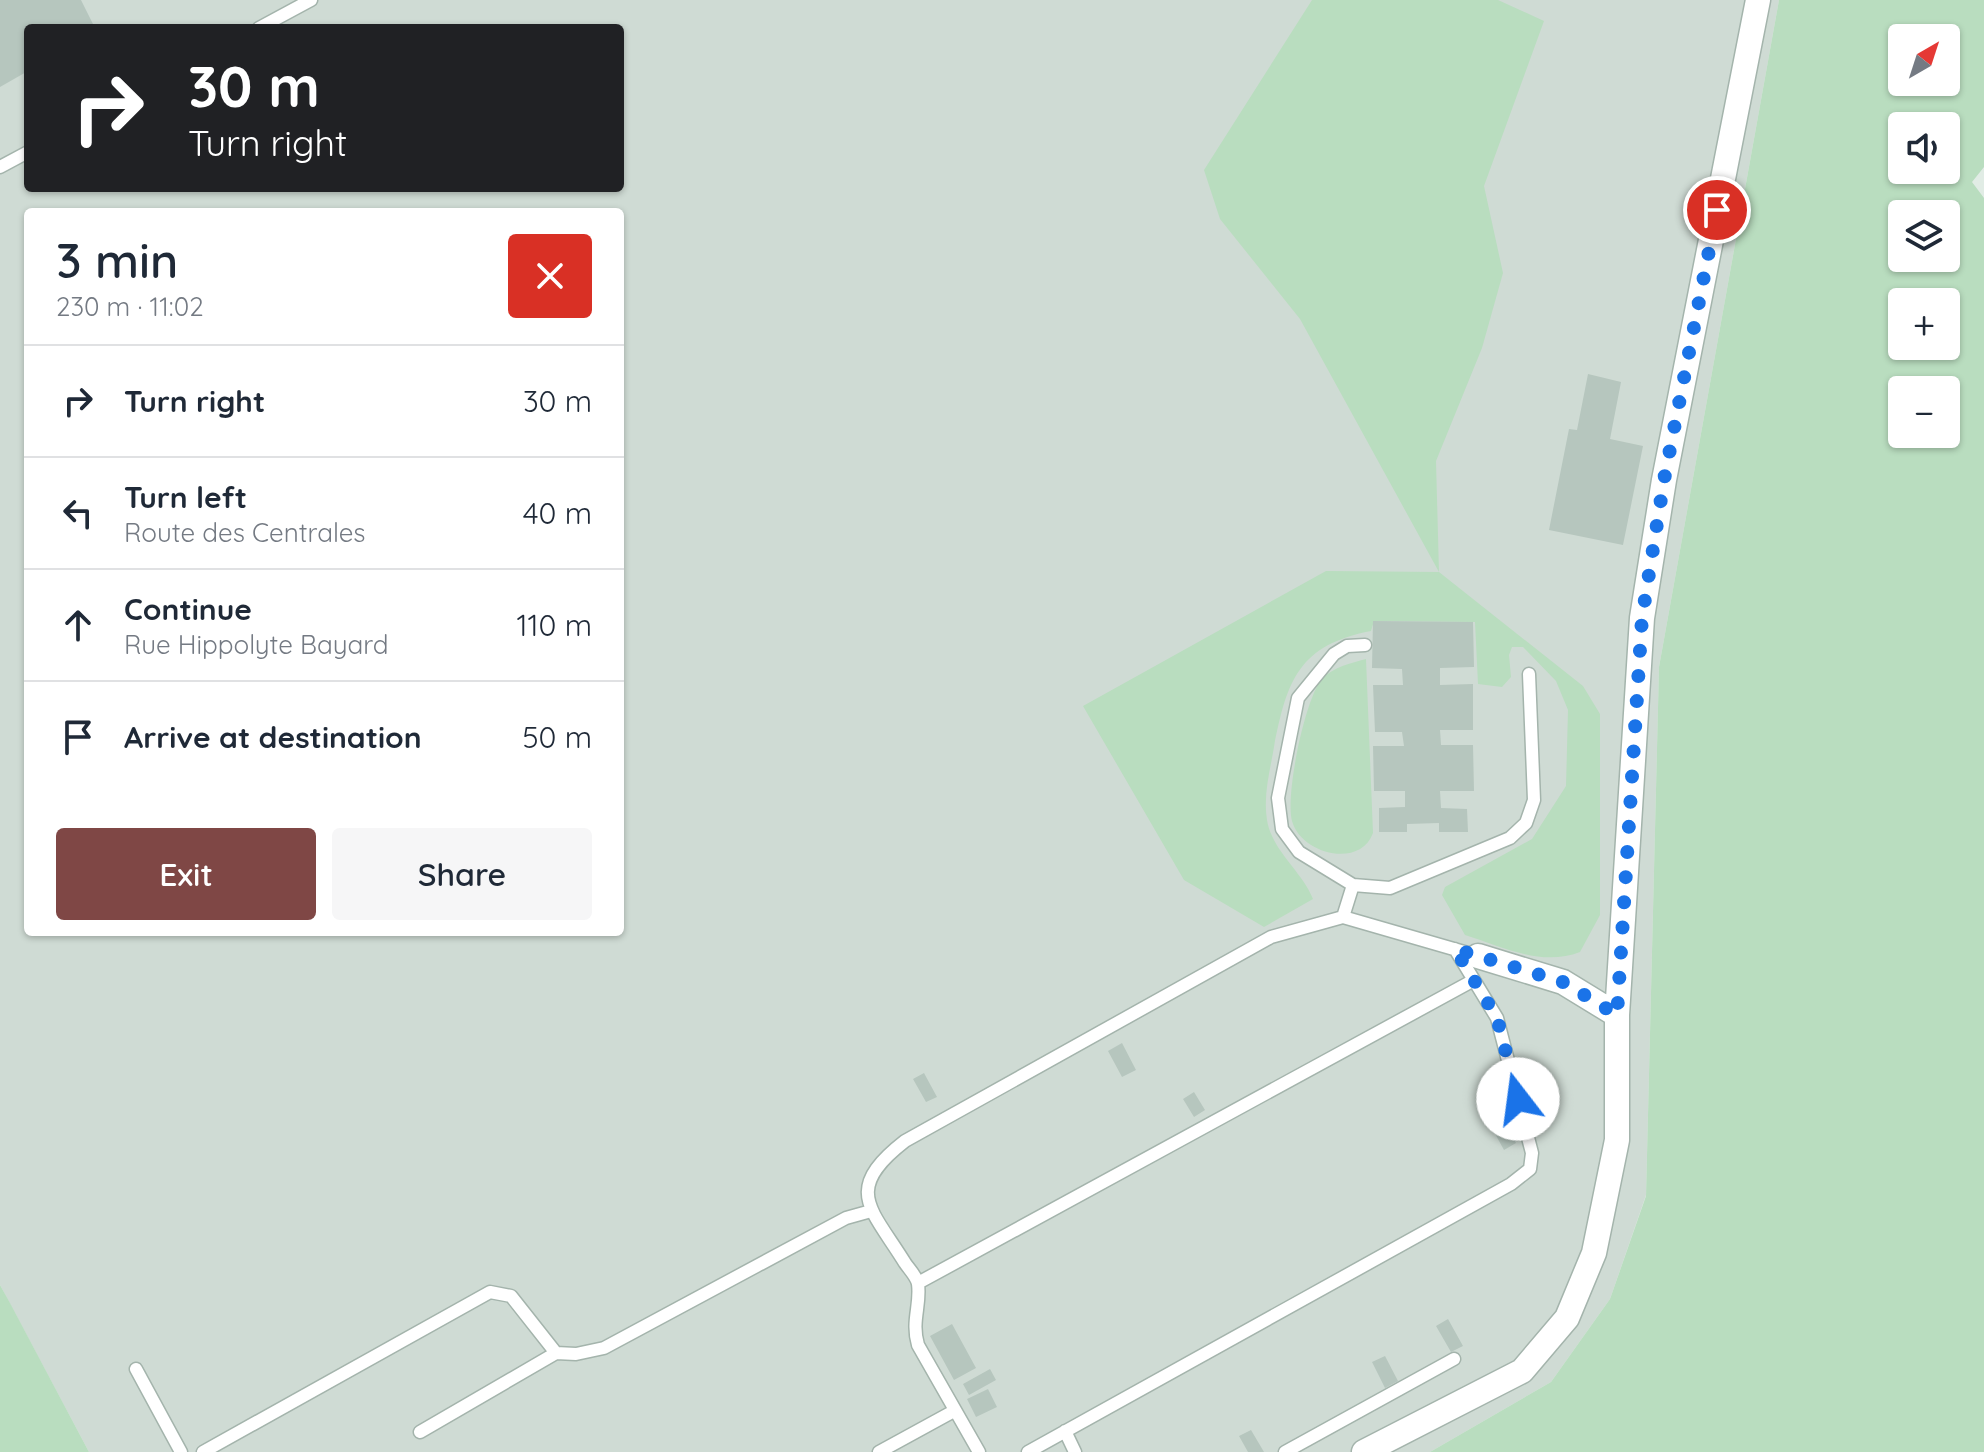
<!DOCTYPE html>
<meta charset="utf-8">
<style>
:root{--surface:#fff;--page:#f6f6f7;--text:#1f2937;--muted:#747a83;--line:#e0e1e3;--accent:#7f4745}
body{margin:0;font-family:Quicksand,sans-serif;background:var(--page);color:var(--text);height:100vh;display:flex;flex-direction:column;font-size:30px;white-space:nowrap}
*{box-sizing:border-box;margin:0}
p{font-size:26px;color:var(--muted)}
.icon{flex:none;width:44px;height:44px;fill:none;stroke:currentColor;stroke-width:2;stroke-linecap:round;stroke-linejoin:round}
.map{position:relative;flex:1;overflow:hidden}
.panel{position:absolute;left:24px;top:208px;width:600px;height:728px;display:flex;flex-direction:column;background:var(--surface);border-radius:8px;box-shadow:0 2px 6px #0004}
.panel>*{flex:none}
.banner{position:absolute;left:24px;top:24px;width:600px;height:168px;border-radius:8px;box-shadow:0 2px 6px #0004;background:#202124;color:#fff;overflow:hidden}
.needle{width:52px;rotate:39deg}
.tools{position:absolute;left:1888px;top:24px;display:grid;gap:16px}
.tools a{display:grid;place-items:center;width:72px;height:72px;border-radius:8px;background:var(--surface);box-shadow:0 2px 6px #0004;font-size:40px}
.pin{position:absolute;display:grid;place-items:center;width:68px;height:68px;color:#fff;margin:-34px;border:4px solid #fff;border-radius:50%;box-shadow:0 2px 8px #0007}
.me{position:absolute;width:88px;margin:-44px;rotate:345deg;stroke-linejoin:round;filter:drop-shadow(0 0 6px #0008)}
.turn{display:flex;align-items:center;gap:28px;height:168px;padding:0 32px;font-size:36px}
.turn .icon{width:104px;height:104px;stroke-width:2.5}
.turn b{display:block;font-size:56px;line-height:68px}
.round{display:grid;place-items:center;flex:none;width:84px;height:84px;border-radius:8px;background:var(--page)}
.summary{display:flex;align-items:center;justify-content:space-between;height:136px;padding:0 32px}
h1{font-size:48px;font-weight:600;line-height:60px}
.primary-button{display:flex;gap:16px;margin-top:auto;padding:16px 32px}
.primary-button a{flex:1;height:92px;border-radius:8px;background:var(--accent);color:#fff;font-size:32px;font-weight:600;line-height:92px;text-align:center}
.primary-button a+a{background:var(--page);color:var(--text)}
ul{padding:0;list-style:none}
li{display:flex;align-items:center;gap:24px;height:112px;padding:0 32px;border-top:2px solid var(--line)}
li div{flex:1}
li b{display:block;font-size:30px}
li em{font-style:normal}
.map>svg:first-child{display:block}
.built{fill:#cfdbd4;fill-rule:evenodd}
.green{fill:#b9ddbf;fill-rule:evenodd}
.building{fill:#b6c6be}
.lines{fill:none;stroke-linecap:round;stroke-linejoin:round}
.service-casing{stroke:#a4b4ac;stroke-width:15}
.minor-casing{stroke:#a4b4ac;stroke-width:27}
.service{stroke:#fff;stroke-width:12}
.minor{stroke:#fff;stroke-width:24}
.route{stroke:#1a73e8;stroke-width:14;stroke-dasharray:0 25.2}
</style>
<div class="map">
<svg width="1984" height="1452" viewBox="0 0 1984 1452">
<rect width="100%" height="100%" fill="#e1ece5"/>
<!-- built -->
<path class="built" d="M0,0H1779L1659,667L1646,1195L1610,1299L1551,1382L1430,1452H89L0,1285ZM28,28H620V188H28ZM28,212H620V932H28Z"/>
<!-- green -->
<path class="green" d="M1312,0H1498L1544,21L1484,186L1503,273L1482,348L1436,461L1439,572L1583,686L1600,714V915L1580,952C1542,967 1503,947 1465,935L1442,895L1445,887L1532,839L1566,786L1568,710L1556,681L1523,647H1512L1509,655L1511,677L1502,687L1478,684L1475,622L1374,621L1371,631C1299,645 1287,680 1274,747C1270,771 1263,795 1267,820C1272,851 1302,871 1313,899L1264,927L1184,880L1083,706L1326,571L1439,572L1300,319L1220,219L1204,170Z
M1779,0H1984V167L1972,182L1984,198V1452H1430L1551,1382L1610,1299L1646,1196L1659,667ZM1946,38V82H1902V38ZM1946,126V170H1902V126ZM1946,214V258H1902V214ZM1946,302V346H1902V302ZM1946,390V434H1902V390Z
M1366,659L1373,833C1360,869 1301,854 1292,821C1285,796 1305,698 1322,679C1333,667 1351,663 1366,659Z
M0,1285L10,1303L89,1452H0Z"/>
<!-- building -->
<path class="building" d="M0,0H81L95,28H28V71L0,87Z
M1588,374L1621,382L1610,439L1643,446L1623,545L1549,530L1569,429L1577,430Z
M1373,621L1473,622L1474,667L1440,668V685L1473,684V730H1440L1441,745H1473L1474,791H1440L1441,808L1467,809L1468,832H1439V823L1407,824V832H1379V808L1405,807V791H1374L1373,746H1404L1402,732H1375L1373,685H1403L1402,669L1372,668Z
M1122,1043L1136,1070L1122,1077L1108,1051Z
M924,1073L937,1097L926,1102L913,1079Z
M1194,1092L1205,1110L1194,1117L1183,1099Z
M1500,1114L1516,1143L1504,1150L1488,1121Z
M1448,1319L1463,1346L1451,1352L1436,1326Z
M952,1324L976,1368L954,1380L930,1336Z
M1385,1356L1398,1381L1385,1388L1372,1362Z
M990,1369L996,1380L969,1395L963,1384Z
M988,1389L997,1407L976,1417L967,1399Z
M1251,1430L1264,1452H1248L1239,1436Z"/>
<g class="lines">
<defs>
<path id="service" d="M259,28L311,0
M0,167L28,152
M1365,645L1347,646L1334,654L1298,698L1278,798L1282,829L1299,852L1353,885L1390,888L1510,838L1526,823L1534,800L1529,674
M1343,917L1353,885
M918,1283L1474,980
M136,1369L181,1452
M1065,1431L1075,1452
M420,1432L556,1353
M203,1452L490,1292L511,1296L556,1353L576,1354L604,1348L846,1218L871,1211
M879,1452L954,1411
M979,1452L918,1345C911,1321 921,1305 918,1284C917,1277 909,1269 905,1263C871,1208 842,1190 905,1141L1271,937L1343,917L1478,956
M1028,1452L1511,1184L1530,1169L1532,1153L1497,1018L1455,949
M1285,1452L1454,1359"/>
<path id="minor" d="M1478,956L1563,982L1617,1015
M1364,1452L1522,1371L1567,1318L1594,1253L1617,1140V1015L1642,618L1664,480L1758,0"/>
</defs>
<!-- service casing -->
<use href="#service" class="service-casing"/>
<!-- minor casing -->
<use href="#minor" class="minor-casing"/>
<!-- service -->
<use href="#service" class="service"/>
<!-- minor -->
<use href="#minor" class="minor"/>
</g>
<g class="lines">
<!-- route -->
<path class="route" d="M1518,1099L1497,1018L1455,949L1563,982L1617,1015L1642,618L1664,480L1717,210"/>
</g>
</svg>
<div class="tools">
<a><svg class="needle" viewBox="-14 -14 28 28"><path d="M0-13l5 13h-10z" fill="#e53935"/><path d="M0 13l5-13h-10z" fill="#747a83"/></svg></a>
<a><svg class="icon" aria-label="sound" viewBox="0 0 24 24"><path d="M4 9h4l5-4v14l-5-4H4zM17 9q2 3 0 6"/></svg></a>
<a><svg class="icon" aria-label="layers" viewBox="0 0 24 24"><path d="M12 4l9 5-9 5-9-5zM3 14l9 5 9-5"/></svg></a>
<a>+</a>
<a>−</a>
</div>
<div class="pin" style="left:1717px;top:210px;background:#d93025"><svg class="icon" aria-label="arrive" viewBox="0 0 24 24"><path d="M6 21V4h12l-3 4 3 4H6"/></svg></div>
<svg class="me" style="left:1518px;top:1099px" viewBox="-20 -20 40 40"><circle r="19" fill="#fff"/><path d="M0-13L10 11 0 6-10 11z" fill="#1a73e8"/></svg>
<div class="banner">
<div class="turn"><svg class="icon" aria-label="right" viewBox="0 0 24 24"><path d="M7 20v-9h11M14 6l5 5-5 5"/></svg><div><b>30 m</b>Turn right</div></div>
</div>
<section class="panel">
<div class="summary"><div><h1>3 min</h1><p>230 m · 11:02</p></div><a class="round" style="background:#d93025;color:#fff"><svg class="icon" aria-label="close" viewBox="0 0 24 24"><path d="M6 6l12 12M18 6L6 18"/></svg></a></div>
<ul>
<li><svg class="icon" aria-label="right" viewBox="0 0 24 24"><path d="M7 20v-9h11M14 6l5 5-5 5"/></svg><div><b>Turn right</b></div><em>30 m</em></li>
<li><svg class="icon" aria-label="left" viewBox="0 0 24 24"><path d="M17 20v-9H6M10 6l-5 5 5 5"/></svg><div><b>Turn left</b><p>Route des Centrales</p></div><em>40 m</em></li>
<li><svg class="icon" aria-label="ahead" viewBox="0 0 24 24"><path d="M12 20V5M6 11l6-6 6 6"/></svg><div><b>Continue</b><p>Rue Hippolyte Bayard</p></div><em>110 m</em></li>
<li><svg class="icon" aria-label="arrive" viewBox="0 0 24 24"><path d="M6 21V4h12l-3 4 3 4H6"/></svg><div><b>Arrive at destination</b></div><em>50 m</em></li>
</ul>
<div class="primary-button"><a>Exit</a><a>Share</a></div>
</section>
</div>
